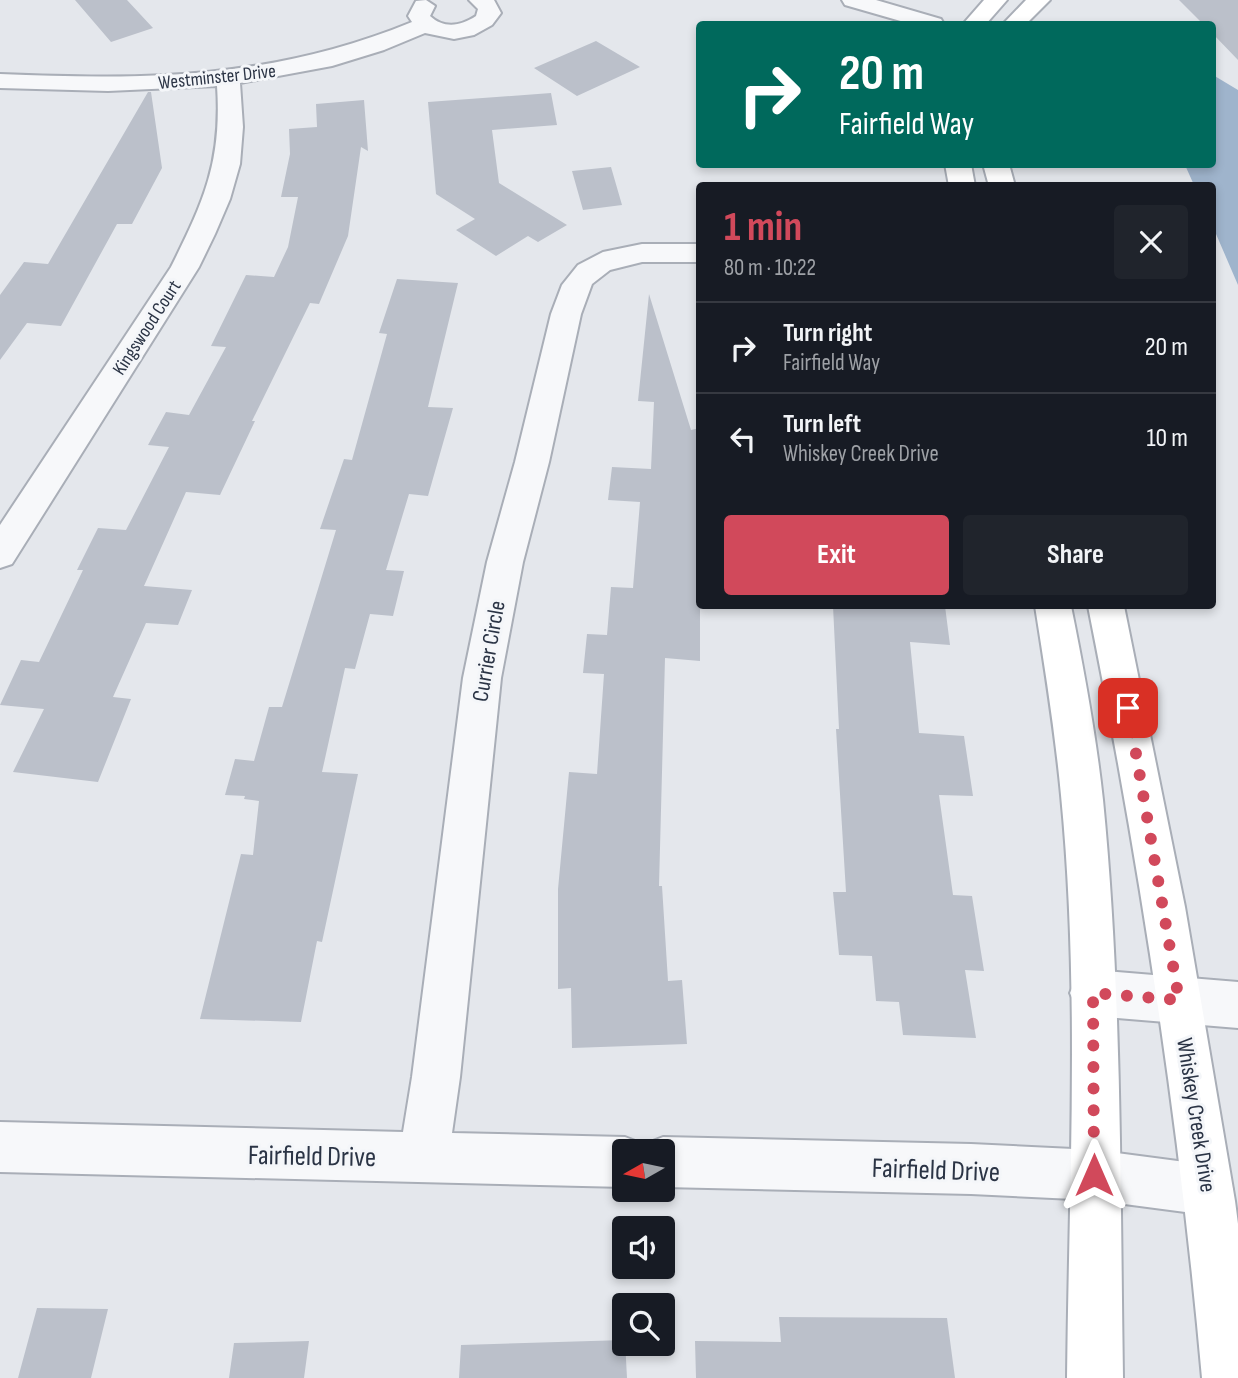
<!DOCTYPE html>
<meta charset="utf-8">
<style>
:root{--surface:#171b24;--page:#20242c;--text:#f1f3f6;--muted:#9ea1a6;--line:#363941;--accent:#d1495b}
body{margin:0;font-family:"Sofia Sans Condensed",sans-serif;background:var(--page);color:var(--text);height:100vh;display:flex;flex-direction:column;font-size:26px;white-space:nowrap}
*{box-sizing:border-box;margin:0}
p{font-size:23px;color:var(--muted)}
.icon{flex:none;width:38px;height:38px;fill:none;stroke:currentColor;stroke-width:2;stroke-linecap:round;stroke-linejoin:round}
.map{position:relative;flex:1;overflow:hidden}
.side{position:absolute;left:696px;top:182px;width:520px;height:427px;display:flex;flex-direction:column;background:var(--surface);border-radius:7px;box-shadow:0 4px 10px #0003}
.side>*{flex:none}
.banner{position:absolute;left:696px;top:21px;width:520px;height:147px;border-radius:7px;box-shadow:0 4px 10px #0003;background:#00695c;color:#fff;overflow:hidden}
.needle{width:46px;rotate:261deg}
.tools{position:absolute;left:612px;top:1139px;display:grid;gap:14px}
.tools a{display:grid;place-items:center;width:63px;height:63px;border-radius:7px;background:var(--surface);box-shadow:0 4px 10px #0003;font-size:35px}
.pin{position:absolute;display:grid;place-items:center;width:60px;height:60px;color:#fff;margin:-30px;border-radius:14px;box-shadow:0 4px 10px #0006}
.me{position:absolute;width:77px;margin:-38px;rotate:0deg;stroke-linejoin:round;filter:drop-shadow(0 0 5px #0008)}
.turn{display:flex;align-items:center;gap:24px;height:147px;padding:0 28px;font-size:32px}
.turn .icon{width:91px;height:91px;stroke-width:2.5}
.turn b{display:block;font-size:49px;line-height:60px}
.round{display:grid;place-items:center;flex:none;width:74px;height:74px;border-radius:7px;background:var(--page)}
.headline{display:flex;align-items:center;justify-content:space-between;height:119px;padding:0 28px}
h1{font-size:42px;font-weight:700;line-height:52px;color:var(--accent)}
.action{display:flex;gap:14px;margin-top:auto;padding:14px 28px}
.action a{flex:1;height:80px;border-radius:7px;background:var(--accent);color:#fff;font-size:28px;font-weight:700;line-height:80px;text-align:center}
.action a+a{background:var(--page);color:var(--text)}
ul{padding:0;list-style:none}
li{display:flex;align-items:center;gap:21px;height:91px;padding:0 28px;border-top:2px solid var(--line)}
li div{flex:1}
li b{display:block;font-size:26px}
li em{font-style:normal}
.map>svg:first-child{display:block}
.water{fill:#9fb4cc}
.building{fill:#bbc0ca}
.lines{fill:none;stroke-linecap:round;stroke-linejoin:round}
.street-casing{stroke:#a9aeb7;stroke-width:4}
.secondary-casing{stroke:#a9aeb7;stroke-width:4}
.street{fill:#f7f8fa;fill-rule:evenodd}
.secondary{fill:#fff;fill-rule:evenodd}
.route{stroke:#d1495b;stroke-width:12;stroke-dasharray:0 21.6}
.labels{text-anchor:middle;stroke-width:6;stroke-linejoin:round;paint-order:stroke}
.far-street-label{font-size:19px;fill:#2b3445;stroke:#f4f6f9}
.street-label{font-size:23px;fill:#2b3445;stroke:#f4f6f9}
.near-street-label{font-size:28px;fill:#2b3445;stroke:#f4f6f9}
</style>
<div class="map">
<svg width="1238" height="1378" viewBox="0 0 1238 1378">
<rect width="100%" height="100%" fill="#e4e7ec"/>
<!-- water -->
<path class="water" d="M1213,75L1238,90V285L1213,227V186L1194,185L1185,165L1213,164Z"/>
<!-- building -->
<path class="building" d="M75,0H127L153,28L111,42Z
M1179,0H1238V60L1213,34V24H1203Z
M596,41L640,67L577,96L534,68Z
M148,92H151L162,168L132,224H117L61,326L27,323L0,360V295L24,262L48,264Z
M551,93L557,125L492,130L499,183L567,225L538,242L528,236L496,256L456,230L475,219L436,194L428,102Z
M364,100L368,151L361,147L348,236L319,304L310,303L252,421H255L220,495L186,492L144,586L192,590L178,625L146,623L113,697L131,699L98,782L13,772L44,709L0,705L21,660L39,662L83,570H77L98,528L126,530L169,447L148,445L166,412L189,415L226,347L211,346L246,275L274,277L288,247L298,197H281L290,154L289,129L317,127L316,104Z
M611,167L622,205L583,210L572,171Z
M397,279L458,283L428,407L453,408L428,496L409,494L386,570L404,571L393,616L370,614L355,669L345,668L322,772L358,774L322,942L317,941L301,1022L200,1019L241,854L253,855L259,801L244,799L245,796L225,795L235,759L254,761L269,707H282L336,530L320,529L344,459L352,460L387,334L379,333Z
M649,294L691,430L700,428V661L665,658L659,886H662L668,981L682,980L687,1044L572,1048L571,988L558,989V889L569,772L597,774L604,674L583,673L587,634L607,635L611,587L633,588L640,502L608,500L612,467L651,469L654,402L638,401Z
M833,606H945L950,645L910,642L919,733L964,736L973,796L939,795L953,895L972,896L984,971L965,970L976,1038L903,1035L899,1002L876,1001L872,956L839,955L833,892H846L836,729H839Z
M37,1308L108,1309L91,1378H18Z
M779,1317L947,1318L955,1378H696L695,1341L781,1342Z
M625,1340L627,1378H459L461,1345Z
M309,1341L304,1378H229L234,1343Z"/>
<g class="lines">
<defs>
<path id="street" d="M426,0L435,6L430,16C444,29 461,26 476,16L478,9L469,0H494L501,13L492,25L474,35L454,39L425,33L384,50L332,66L240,83L243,127L240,164L230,199L215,234L199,267L12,564L0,568V525L171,267C204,201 222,161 217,86L108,91L0,88V74C148,80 273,79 412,22L408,16L416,1Z
M842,0H876L941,19L944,24H911L845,5Z
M642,244H700V262H642L610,270L592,284L581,314L549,462L523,562L501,678L460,1077L452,1133L625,1137L643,1144L644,1148L645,1144L663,1137L971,1144L1094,1150L1208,1165L1226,1172L1233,1190L1226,1208L1208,1215L1094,1200L971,1194L663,1187V1152H625V1187L0,1172V1122L403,1132L412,1077L463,678L487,562L515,462L551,314L562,285L578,265L603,252Z
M1093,970L1238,982V1028L1093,1016L1077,1009L1070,993L1077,977Z"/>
<path id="secondary" d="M984,0H1007L986,24H963Z
M1026,0H1050L1026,24H1003Z
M945,164H971L975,186H949Z
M983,164H1009L1015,186H989Z
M1035,606H1071C1084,670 1096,735 1103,800C1122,992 1120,1185 1123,1378H1067C1069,1184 1080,988 1061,795C1055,731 1045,669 1035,606Z
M1088,606H1124L1185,907L1235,1201L1238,1224V1378H1202C1179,1119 1139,861 1088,606Z"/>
</defs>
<!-- street casing -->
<use href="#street" class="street-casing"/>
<!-- secondary casing -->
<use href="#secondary" class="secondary-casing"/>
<!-- street -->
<use href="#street" class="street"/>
<!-- secondary -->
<use href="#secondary" class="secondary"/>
</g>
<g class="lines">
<!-- route -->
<path class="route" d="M1094,1175L1093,993L1179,1000L1128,708"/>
</g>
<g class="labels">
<!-- far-street labels -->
<g class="far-street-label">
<text transform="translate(217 76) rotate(-6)" y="7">Westminster Drive</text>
<text transform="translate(146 327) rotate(-57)" y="7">Kingswood Court</text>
</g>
<!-- street labels -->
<g class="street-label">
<text transform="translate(488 651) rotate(-80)" y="8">Currier Circle</text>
<text transform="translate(1197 1115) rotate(81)" y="8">Whiskey Creek Drive</text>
</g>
<!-- near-street labels -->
<g class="near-street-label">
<text transform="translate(312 1155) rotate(1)" y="10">Fairfield Drive</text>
<text transform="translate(936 1169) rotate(2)" y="10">Fairfield Drive</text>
</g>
</g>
</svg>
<div class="tools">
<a><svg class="needle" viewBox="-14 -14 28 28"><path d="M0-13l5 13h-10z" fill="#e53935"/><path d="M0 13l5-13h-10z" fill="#9ea1a6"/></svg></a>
<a><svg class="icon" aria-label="sound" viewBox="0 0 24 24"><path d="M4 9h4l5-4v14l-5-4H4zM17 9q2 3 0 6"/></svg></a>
<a><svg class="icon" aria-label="search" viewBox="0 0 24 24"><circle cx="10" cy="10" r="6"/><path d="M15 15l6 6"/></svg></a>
</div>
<div class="pin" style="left:1128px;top:708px;background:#d93025"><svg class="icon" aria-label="arrive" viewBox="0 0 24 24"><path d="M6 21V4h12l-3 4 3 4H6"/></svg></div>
<svg class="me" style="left:1094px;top:1175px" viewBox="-20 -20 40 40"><path d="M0-17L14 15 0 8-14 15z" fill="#d1495b" stroke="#fff" stroke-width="4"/></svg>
<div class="banner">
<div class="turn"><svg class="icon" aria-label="right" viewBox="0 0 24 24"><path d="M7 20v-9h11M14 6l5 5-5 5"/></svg><div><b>20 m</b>Fairfield Way</div></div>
</div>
<section class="side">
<div class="headline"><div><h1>1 min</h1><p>80 m · 10:22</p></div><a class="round"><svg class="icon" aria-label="close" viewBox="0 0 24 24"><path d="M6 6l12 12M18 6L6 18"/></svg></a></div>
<ul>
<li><svg class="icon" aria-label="right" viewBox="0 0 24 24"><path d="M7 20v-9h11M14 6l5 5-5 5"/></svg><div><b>Turn right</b><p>Fairfield Way</p></div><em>20 m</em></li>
<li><svg class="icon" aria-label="left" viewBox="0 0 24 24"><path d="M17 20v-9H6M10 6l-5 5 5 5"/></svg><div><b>Turn left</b><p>Whiskey Creek Drive</p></div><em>10 m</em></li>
</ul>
<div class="action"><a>Exit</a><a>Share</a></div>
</section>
</div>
